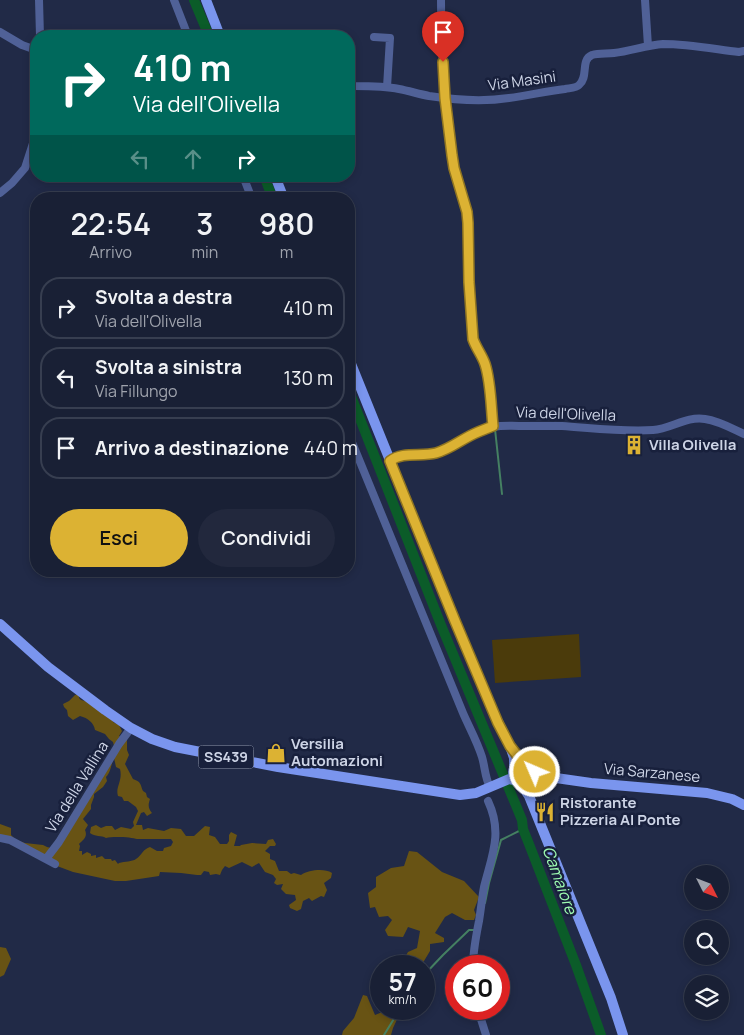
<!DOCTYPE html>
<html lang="it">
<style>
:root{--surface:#192035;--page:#22283d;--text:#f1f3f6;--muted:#9fa3ad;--line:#373e50;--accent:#dcb233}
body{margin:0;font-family:Manrope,sans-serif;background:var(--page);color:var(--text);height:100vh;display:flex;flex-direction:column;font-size:19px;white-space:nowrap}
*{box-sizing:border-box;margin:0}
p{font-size:16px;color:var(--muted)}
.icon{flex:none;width:28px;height:28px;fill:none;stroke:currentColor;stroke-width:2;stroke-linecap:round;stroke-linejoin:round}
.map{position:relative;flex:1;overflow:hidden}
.side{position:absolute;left:30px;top:192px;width:325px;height:385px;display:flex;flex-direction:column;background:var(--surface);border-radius:20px;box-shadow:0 2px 8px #0003,0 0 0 1px var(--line)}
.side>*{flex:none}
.banner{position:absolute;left:30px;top:30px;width:325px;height:152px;border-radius:20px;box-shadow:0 2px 8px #0003,0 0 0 1px var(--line);background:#00695c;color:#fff;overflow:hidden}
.needle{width:32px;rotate:132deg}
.buttons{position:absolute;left:684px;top:865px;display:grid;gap:10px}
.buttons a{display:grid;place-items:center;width:45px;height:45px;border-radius:50%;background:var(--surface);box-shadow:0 2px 8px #0003,0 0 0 1px var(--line);font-size:25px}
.speed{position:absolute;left:370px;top:955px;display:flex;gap:10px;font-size:25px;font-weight:700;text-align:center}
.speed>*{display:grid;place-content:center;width:65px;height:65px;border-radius:50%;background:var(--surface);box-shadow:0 2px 8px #0003,0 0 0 1px var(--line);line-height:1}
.speed small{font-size:12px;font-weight:400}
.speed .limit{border:8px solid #d22;background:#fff;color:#111}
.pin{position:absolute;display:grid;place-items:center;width:42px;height:42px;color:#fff;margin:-51px -21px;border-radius:50% 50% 50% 0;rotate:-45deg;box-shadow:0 0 5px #0007}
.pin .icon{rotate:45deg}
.me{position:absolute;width:55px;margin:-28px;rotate:315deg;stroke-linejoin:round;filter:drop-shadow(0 0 4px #0008)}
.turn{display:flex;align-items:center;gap:18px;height:105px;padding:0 20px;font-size:22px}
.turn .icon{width:65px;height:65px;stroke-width:2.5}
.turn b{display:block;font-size:35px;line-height:42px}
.lanes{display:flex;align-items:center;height:48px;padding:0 20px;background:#0003;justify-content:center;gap:25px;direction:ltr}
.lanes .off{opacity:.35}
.eta{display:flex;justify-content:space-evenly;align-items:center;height:85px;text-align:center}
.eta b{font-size:30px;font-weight:600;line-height:35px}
.action{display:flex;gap:10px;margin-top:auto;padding:10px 20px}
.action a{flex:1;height:58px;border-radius:30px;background:var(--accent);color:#111;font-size:20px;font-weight:600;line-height:58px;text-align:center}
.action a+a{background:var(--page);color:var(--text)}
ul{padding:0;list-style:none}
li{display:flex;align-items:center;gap:15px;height:62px;margin:0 10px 8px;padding:0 10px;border:2px solid var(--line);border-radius:20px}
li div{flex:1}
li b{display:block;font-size:19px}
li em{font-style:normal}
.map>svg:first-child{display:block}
.green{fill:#4b3b0b}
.forest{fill:#685314;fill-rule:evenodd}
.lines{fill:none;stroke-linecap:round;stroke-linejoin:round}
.stream{stroke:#458062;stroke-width:2}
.river{stroke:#0b5c29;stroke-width:10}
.minor{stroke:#506197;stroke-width:8}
.major{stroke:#7a95ee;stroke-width:10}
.route-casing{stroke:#8f7421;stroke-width:12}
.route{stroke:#dcb233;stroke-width:9}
.labels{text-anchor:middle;stroke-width:5;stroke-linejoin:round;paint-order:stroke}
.shield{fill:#18203c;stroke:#979eb3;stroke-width:1}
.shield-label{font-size:14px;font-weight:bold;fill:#cdd4e6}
.street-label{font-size:15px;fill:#cdd4e6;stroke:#18203c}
.poi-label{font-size:15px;font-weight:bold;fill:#cdd4e6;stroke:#18203c;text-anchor:start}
.water-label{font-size:16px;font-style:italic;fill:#9efbb1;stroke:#18203c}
</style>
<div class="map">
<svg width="744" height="1035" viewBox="0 0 744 1035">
<rect width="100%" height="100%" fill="#212a47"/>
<!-- green -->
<path class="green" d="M579,634L581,677L495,683L492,640Z"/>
<!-- forest -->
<path class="forest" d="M79,694V698L81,700L89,702L103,711V715H107L114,719L113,722L119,725L122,731L119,736L127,740V750L129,755L125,764L133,779C142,782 140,785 143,791L146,793L147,797L150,799C148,805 148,808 152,813L147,816L144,812L141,813L136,825H142L143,830L148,828L164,831L171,828L181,829L186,836H194L205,826L210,827L209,835L215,837L220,844H227L229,841V835L231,832L237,835L234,846H240L241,845L252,843L266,844L268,840L273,839L276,844L275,846H270L265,851L270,854V859L275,861L279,871H287L291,874L294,873L301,875C309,870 324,868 332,873L331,878L324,883L327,890L324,897L321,896L312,901L309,898L303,901L301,909L297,911L290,908L289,905L296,900L295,895L286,894L281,889L283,884L277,885L274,883L276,879L273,875L265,872L259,863L252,867L242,862L229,868L225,866L222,870L220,875L216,874L210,875L209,872L204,871L201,875H197L181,873L160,872L159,876L126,881H115L73,872L49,863L9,841L0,840V824L11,828V835L16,840L25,843L43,845L47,847L51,848L114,746L113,742L109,739L105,734L95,730C94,723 88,718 80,716L73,720L68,716L67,710L64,707L63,704L69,701L75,695ZM114,758L116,767L120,769C123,781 115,787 118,796L122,797L124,801H128L136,807L138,811L133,822L134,826L131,829L121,827L115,830L112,826H106L101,828L96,825L91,827L90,833C95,837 101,835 106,838C112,836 132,837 137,839H171L173,842L171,846L164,848L163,851H157L150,847C143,849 142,855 136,859C132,862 125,861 119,863L118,864L115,860L112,861L111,859H105L102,856L96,858V855L91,856V854L87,852L82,855V851H79L80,846L79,844C83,840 88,837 85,830L88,825L83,819L91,809V805L94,797V794L103,787L107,781L106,777C111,772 111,764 114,758Z
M409,851L417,852L442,872L464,881L479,897L474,910L476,915L474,920H465L452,913L445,917L435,933L444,938V942L430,944V951L421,966H400L408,952L417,948L420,931L408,927L403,937L388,936L385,930L392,920L388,916L379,917L375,907L370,908L368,893L376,887V877L391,868L404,866Z
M0,947L6,948L11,959L4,975L0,977Z
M363,995L367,996L375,1015L387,1010L394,1012L396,1009H402L393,1028L391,1035H342L343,1031L354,1018Z"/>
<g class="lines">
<!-- stream -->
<path class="stream" d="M495,429L502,494
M485,903L489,883L501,840L523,829
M424,975L443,955L469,930H475
M384,1035L400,1009"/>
<!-- river -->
<path class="river" d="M194,0L209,36
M264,176L273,199
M349,391L441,625L522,820L523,829L529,844L576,965L601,1035"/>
<!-- minor -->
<path class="minor" d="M39,0L40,36
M174,0L188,36
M441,0C441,52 444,104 452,155C455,175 465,194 467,214C470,237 468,260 469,282C470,301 472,320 473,339C476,348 482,355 485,364C491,382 491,408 493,427
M645,0L648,46
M0,32L22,45L36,50
M374,37L390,38L387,87
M349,83L354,86C369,86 385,86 399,89C409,91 419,94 429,96C455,100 483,102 509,98C527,96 546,91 565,89C570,88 576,88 579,85C589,77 580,60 592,55C599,53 607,54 614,53C631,51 647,45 663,44C688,44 714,49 739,52L744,51
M243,176L252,199
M0,193L12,183L25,168L36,134
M349,435L463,713C469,727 477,741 482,757C485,767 485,778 490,787
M390,461C402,452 420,456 434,453C455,448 472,430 493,427C504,425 516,426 527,426C539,426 550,426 562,426C592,428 623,432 653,430C671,429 686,416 705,419C719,421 731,428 744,434
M0,838L10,840L55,864
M46,859L59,842L119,744L131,728
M473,966C473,951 476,936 479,921C481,909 482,898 484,887C492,855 503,833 488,801
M479,1009L480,1016L486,1035"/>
<!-- major -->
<path class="major" d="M206,0L220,36
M275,176L284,199
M349,359L455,621L495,716L510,746L514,758V768
M0,624L48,667L105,710L131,728L152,739L175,747L278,767L460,795L476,793L509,779L514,780L517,781
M513 773a11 11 0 1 1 22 0a11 11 0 1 1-22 0Z
M531,781L544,778H556L591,783L707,793L732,799L744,805
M520,783L529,796L611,998L623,1035"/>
</g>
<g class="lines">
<defs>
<path id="route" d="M443,62L445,98L452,155L454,168L467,212L468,223L469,282L473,339C476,348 482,355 485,364C491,382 491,408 493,426C488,428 483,430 478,432C463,438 451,449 436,453C421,457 403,451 390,461L455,621L498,723L510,746L517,755L531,765L535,772"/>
</defs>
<!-- route casing -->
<use href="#route" class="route-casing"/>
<!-- route -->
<use href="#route" class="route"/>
</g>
<!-- icons -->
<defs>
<symbol id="building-bare" viewBox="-9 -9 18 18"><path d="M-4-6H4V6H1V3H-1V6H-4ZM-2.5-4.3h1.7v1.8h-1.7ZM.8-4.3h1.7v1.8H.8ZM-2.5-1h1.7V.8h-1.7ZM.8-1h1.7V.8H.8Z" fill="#dcb233" stroke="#18203c" stroke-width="2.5" paint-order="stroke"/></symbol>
<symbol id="shop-bare" viewBox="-9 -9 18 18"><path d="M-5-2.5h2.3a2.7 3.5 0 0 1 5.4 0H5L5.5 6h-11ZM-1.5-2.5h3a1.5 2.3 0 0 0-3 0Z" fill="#dcb233" stroke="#18203c" stroke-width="2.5" paint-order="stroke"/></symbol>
<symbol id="restaurant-bare" viewBox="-9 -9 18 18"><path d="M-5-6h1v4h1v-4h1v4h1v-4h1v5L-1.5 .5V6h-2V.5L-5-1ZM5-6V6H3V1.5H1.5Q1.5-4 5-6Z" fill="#dcb233" stroke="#18203c" stroke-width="2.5" paint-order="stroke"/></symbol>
</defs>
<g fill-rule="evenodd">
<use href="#building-bare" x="620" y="431" width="28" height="28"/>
<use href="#shop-bare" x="262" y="739" width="28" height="28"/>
<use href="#restaurant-bare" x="531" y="798" width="28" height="28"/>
</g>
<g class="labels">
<!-- shield labels -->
<rect class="shield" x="198.5" y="745.5" width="55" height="23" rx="4"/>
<g class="shield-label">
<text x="226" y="762">SS439</text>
</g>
<!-- street labels -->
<g class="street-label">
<text transform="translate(522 81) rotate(-8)" y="5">Via Masini</text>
<text transform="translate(566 414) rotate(2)" y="5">Via dell'Olivella</text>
<text transform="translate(652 773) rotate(5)" y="5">Via Sarzanese</text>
<text transform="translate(77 787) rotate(-58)" y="5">Via della Vallina</text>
</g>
<!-- poi labels -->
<g class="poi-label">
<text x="649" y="450">Villa Olivella</text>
<text x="291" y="749">Versilia<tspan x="291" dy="17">Automazioni</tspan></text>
<text x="560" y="808">Ristorante<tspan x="560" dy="17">Pizzeria Al Ponte</tspan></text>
</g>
<!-- water labels -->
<g class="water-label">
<text transform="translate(560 880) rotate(70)" y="6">Camaiore</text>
</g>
</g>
</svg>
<div class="buttons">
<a><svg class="needle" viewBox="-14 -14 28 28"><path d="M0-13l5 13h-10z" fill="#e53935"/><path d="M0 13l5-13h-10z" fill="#9fa3ad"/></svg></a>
<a><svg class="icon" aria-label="search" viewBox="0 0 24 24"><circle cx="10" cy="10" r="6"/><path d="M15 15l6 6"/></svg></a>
<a><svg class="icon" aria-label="layers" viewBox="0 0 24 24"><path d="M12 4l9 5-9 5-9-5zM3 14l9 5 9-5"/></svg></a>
</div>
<div class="speed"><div>57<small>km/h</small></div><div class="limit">60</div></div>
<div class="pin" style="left:443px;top:62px;background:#d93025"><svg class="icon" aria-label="arrive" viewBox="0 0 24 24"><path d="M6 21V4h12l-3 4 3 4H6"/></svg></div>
<svg class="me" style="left:535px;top:772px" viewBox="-20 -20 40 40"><circle r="17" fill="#dcb233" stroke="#fff" stroke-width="3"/><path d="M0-11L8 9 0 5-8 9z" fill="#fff"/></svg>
<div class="banner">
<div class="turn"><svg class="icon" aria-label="right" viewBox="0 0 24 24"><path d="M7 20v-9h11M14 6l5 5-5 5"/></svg><div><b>410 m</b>Via dell'Olivella</div></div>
<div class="lanes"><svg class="icon off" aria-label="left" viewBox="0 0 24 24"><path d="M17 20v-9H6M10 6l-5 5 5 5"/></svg><svg class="icon off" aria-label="ahead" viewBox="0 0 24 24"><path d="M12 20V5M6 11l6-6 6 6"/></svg><svg class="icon" aria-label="right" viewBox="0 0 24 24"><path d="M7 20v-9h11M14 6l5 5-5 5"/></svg></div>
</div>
<section class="side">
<div class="eta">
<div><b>22:54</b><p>Arrivo</p></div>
<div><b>3</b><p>min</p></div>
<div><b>980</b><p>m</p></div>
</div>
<ul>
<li><svg class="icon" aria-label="right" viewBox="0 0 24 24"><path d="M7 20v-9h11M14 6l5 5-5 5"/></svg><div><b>Svolta a destra</b><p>Via dell'Olivella</p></div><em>410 m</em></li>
<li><svg class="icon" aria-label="left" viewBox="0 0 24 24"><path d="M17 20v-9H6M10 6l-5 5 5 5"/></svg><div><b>Svolta a sinistra</b><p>Via Fillungo</p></div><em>130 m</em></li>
<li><svg class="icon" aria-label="arrive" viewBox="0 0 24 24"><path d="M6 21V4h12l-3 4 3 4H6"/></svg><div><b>Arrivo a destinazione</b></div><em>440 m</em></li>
</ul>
<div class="action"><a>Esci</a><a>Condividi</a></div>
</section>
</div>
